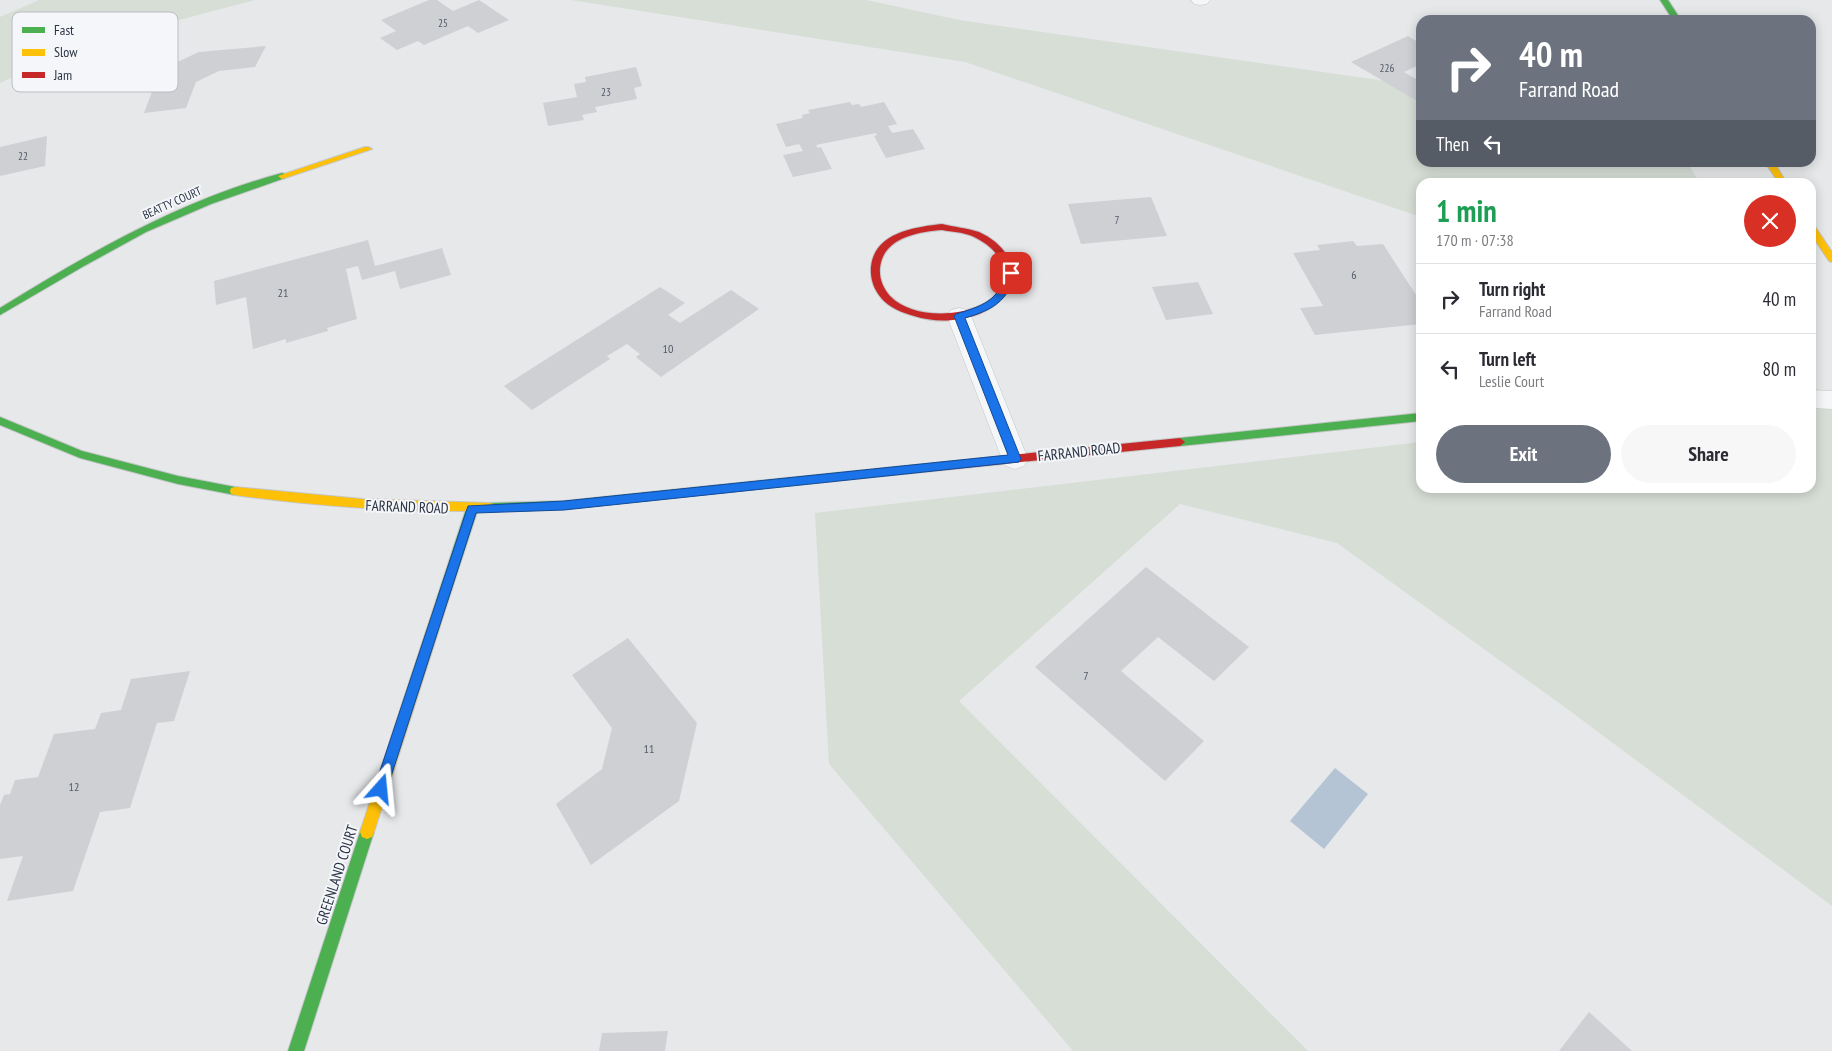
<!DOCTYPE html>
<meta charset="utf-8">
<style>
:root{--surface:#fff;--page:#f7f7f7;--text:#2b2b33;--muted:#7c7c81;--line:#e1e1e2;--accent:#6c737f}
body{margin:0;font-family:"PT Sans Narrow",sans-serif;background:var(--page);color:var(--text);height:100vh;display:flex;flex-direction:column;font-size:19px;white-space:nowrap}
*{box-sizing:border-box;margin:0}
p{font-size:16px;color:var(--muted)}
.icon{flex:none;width:28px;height:28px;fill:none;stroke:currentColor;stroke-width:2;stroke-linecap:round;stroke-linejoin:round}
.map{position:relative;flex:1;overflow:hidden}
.sheet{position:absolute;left:1416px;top:178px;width:400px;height:315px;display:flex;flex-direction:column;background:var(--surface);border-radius:15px;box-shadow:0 2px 12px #0003}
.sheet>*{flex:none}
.hud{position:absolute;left:1416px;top:15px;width:400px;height:152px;border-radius:15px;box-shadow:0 2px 12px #0003;background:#6c737f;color:#fff;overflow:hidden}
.pin{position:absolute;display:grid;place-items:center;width:42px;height:42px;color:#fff;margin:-21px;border-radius:10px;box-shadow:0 2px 8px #0006}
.me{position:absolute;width:55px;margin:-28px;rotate:18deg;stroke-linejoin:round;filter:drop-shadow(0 0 4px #0008)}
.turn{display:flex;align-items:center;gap:18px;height:105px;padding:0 20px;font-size:22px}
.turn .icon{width:65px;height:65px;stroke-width:2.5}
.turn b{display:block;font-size:35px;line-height:42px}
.then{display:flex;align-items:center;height:48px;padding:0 20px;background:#0003;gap:10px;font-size:19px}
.round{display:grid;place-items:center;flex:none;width:52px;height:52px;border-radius:26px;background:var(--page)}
.summary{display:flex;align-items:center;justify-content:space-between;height:85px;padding:0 20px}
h1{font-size:30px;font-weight:700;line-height:38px;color:#1e9e55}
.button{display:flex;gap:10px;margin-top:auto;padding:10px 20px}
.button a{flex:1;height:58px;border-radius:30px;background:var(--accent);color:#fff;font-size:20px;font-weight:700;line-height:58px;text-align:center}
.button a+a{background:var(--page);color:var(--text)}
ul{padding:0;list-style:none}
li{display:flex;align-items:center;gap:15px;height:70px;padding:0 20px;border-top:1px solid var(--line)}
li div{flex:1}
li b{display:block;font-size:19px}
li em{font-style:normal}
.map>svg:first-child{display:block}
.green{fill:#d6ded6}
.water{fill:#b4c4d5}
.building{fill:#ced0d3}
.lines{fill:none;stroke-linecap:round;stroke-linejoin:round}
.street-casing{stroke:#c4c6c8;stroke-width:1}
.fast-casing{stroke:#c4c6c8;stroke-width:2}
.slow-casing{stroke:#c4c6c8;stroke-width:2}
.jam-casing{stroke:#c4c6c8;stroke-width:2}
.street{fill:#f5f6f7;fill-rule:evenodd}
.fast{fill:#4caf50;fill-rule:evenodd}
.slow{fill:#ffc107;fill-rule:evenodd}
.jam{fill:#c62828;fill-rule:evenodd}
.route{fill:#1a73e8;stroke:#114b97}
.labels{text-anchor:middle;stroke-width:4;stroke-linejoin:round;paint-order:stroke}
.far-number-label{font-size:11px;fill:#545c69}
.far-street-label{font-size:12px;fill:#2b3445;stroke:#f4f6f9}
.number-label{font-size:12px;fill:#545c69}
.street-label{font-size:15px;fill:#2b3445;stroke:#f4f6f9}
.key{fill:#f4f6f9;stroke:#b8bcc3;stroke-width:1}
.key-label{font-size:14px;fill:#2b3445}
</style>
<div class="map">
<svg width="1832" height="1051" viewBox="0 0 1832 1051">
<rect width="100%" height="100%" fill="#e6e8ea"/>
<!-- green -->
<path class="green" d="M39,0H255L80,46L0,83V17Z
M571,0H866L959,20L1421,86V162L1688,163L1699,182H1421V217L965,62Z
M1811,381L1832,410V906L1566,708L1337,543L1180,504L959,701L1308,1051H1073L829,764L815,513L1421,442V488H1811Z"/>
<!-- water -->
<path class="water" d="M1335,768L1368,794L1324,849L1290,821Z"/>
<!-- building -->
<path class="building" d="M429,0H437L453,11L479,0L509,20L478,33L468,26L424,45L418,41L397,50L380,38L396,31L381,20Z
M1408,36L1421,44V64L1404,72L1421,82V99L1417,101L1351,62Z
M266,46L255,67L219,71L196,82L186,108L144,113L160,70L199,52Z
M636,67L642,86L634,88L637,99L595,107L597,112L582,115L584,120L548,126L543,103L577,97L574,84L586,82L585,77Z
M850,102L852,105L859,104L861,107L884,102L897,124L888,126L892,133L913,129L925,149L886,158L874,136L877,135L876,133L816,145L818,148L821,147L832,169L793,177L783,155L803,151L799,144L786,147L776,124L803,118L802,115L810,113L808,110Z
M47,136L45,166L0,176V147Z
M1151,197L1167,236L1081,244L1068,204Z
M368,240L375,266L442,248L451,275L400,289L395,271L362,280L358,266L346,269L357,319L327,328L328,331L286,343V339L253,349L246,297L216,305L214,281Z
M1353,241L1357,246L1383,244L1418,298L1421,297V324L1315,335L1300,308L1323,306L1293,253L1320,250L1317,245Z
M1198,282L1213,314L1166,320L1152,287Z
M660,287L685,303L668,315L680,323L731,290L759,309L661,377L636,357L640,354L627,344L607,356L610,359L532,410L504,386Z
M1146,567L1249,647L1214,681L1158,637L1121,671L1204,741L1165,781L1035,667Z
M628,638L697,723L679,801L591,865L556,804L602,769L612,728L572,675Z
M190,671L174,721L157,723L130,808L100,812L73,891L7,901L23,856L0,859V805L4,795L10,794L15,780L38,777L54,734L95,729L101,713L121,710L131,679Z
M1589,1012L1632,1051H1559Z
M668,1031L665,1051H599L602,1033Z"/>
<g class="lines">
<defs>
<path id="street" d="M1191,0H1210L1207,4L1200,5L1194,4Z
M959,308L967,310L971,316L1028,459L1024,466L1015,469L1006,466L1002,459L947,316L951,310Z
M1811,390L1832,391V409L1811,408Z"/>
<path id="fast" d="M1660,0H1668L1681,20H1673Z
M282,173L285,174V178L211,204L146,232L84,266L0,315V308C89,253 181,200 282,173Z
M1421,413V421L1180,446L1175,442L1180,438Z
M0,417L82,451L178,476L235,487L239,488L240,491L239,494L235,495L178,484L80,458L0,425Z
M874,469L879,473L874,477L564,509L490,511L486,510L484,507L486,504L490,503L564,501Z
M472,505L476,506L478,509L448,601L446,605L442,606L438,605L436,601L466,509L468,506Z
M367,825L372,827L374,832L304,1051H288L360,832L362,827Z"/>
<path id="slow" d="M365,147H368L372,149L282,179L278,176Z
M1765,162H1774L1786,182H1778Z
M1811,224L1814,225L1832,252V262L1829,261L1811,234Z
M235,487L362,499L490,503L494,504L496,507L494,510L490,511C404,512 320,507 235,495L231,494L230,491L231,488Z
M442,596L446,597L448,601L374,832L372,837L367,839L362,837L360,832L436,601L438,597Z"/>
<path id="jam" d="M942,224C954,227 967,228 979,232C992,238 1003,247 1009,259C1015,270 1013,282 1007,292C988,320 945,326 914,316C903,313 890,308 882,299C874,290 870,279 871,267C874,233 914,227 942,224ZM942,230C952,232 962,232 972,236C983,241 995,249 1000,260C1025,311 923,331 890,296C883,288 879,278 880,268C883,238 917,232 942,230Z
M1180,438L1185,442L1180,446L874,477L869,473L874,469Z"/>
</defs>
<!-- street casing -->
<use href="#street" class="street-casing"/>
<!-- fast casing -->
<use href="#fast" class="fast-casing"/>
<!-- slow casing -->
<use href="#slow" class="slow-casing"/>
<!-- jam casing -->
<use href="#jam" class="jam-casing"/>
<!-- street -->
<use href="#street" class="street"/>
<!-- fast -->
<use href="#fast" class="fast"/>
<!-- slow -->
<use href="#slow" class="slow"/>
<!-- jam -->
<use href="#jam" class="jam"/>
</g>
<!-- route -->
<path class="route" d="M1011,270L1015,273C1008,302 992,310 965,318L1021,459L1019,462L564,510L476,513L387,789L385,794L381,796L376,794L374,789L468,506L564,501L1008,455L954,316L956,314C982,306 999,301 1006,273Z"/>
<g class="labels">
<!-- far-number labels -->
<g class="far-number-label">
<text x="443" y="27">25</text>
<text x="1387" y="72">226</text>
<text x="606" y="96">23</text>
<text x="23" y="160">22</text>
<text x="1117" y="224">7</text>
</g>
<!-- far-street labels -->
<g class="far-street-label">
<text transform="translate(172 203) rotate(-24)" y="4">BEATTY COURT</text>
</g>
<!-- number labels -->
<g class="number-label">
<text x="1354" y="279">6</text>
<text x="283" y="297">21</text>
<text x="668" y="353">10</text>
<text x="1086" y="680">7</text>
<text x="649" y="753">11</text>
<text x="74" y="791">12</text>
</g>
<!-- street labels -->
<g class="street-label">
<text transform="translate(1079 452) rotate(-6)" y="5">FARRAND ROAD</text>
<text transform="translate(407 507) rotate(2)" y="5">FARRAND ROAD</text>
<text transform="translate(337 875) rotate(-72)" y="5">GREENLAND COURT</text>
</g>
</g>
<!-- legend -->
<rect x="12" y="12" width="166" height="80" rx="8" class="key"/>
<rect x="22" y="27" width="23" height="6" fill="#4caf50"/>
<rect x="22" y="49" width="23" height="7" fill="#ffc107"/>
<rect x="22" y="72" width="23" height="6" fill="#c62828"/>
<g class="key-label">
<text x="54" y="35">Fast</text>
<text x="54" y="57">Slow</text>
<text x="54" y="80">Jam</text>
</g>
</svg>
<div class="pin" style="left:1011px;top:273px;background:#d93025"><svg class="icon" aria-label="arrive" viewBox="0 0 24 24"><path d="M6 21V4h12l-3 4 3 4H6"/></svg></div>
<svg class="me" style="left:381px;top:789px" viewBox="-20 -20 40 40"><path d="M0-17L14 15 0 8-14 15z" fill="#1a73e8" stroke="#fff" stroke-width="4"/></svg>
<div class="hud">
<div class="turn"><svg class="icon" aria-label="right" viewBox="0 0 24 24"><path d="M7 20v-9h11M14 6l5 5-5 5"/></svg><div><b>40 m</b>Farrand Road</div></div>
<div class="then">Then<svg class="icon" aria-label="left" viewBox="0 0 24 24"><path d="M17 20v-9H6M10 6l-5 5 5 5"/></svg></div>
</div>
<section class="sheet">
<div class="summary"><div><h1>1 min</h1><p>170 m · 07:38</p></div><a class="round" style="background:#d93025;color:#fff"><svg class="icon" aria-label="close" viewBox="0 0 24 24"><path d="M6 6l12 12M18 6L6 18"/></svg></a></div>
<ul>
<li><svg class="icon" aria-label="right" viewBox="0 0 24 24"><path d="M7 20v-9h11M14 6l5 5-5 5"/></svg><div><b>Turn right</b><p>Farrand Road</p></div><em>40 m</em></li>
<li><svg class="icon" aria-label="left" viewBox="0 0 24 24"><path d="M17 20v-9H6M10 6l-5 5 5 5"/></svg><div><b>Turn left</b><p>Leslie Court</p></div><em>80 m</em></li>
</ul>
<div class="button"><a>Exit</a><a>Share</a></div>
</section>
</div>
